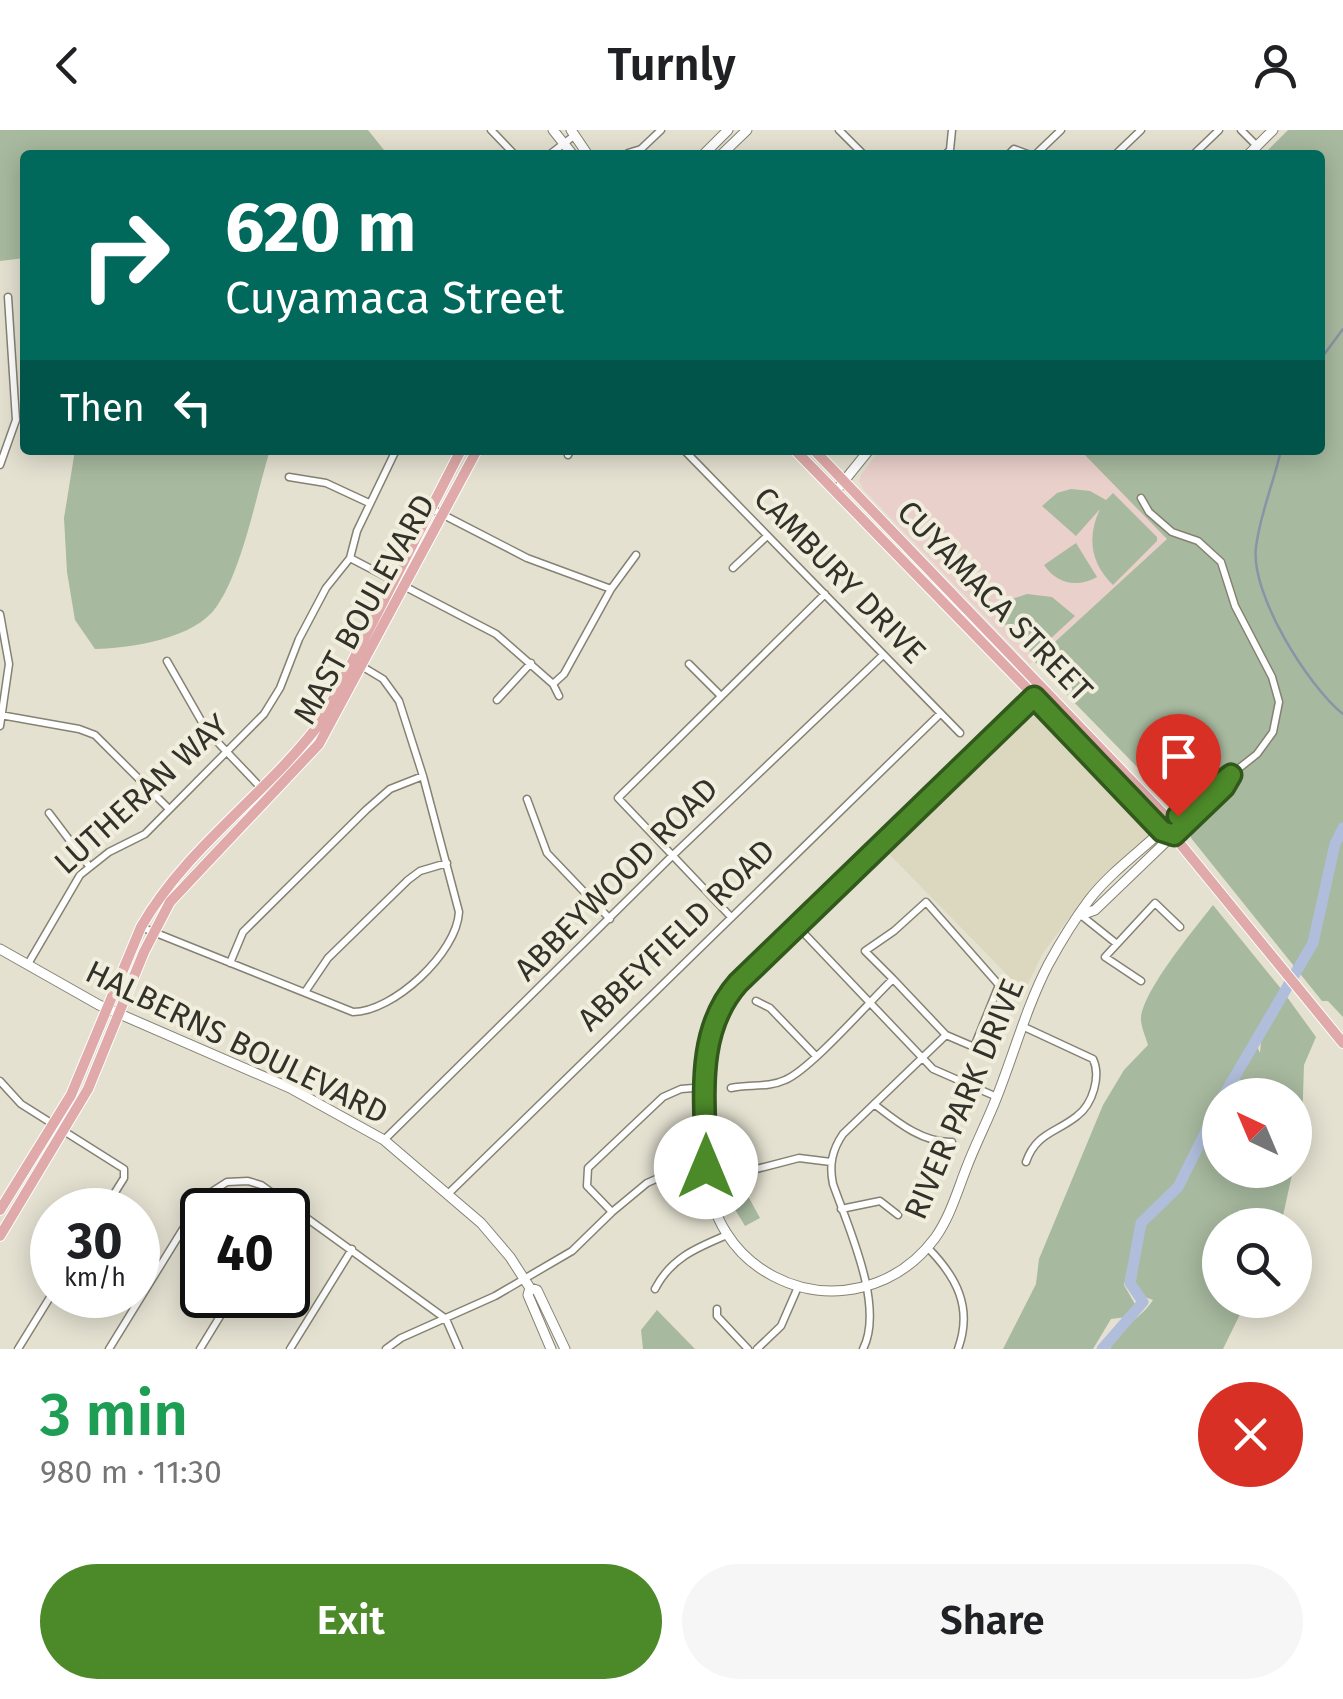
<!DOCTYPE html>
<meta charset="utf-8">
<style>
:root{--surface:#fff;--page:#f6f6f6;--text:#202124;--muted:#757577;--accent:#4c8929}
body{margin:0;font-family:"Fira Sans",sans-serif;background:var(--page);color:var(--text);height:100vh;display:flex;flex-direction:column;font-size:38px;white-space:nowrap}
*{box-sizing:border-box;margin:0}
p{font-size:32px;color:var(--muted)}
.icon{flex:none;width:55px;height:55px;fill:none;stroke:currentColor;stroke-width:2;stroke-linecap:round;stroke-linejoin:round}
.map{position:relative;height:1219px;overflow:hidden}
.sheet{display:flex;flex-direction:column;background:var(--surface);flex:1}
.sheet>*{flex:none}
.top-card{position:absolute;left:20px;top:20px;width:1305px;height:305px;border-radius:10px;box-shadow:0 5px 25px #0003;background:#00695c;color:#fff;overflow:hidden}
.needle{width:65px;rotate:316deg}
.buttons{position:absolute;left:1202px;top:948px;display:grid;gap:20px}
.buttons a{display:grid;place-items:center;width:110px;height:110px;border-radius:50%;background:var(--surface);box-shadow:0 5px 25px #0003;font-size:50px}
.speed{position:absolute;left:30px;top:1058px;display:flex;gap:20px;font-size:50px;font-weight:700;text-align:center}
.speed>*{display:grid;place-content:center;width:130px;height:130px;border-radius:50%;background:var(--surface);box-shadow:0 5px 25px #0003;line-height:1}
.speed small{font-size:25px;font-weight:400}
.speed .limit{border:5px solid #111;border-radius:15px;background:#fff;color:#111}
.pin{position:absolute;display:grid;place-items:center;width:85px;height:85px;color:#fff;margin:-102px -42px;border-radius:50% 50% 50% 0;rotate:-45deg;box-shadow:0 0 10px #0007}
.pin .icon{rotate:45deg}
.me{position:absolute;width:110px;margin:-55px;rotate:0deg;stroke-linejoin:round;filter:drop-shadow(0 0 8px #0008)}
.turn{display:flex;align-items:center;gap:35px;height:210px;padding:0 40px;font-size:45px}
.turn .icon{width:130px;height:130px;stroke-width:2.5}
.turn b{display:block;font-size:70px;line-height:85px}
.then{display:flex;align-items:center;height:95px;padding:0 40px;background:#0003;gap:20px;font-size:38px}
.round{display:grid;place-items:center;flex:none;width:105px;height:105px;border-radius:52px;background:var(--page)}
.overview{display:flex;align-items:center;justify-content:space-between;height:170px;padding:0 40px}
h1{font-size:60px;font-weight:600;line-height:75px;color:#1e9e55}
.action{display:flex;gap:20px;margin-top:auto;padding:20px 40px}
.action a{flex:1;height:115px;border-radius:60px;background:var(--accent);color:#fff;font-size:40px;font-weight:600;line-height:115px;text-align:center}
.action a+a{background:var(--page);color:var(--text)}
header{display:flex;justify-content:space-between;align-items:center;height:130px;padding:0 40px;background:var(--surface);font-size:45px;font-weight:600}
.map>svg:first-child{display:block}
.built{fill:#dcd8c0}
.education{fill:#ead0cb}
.green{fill:#a7b99f}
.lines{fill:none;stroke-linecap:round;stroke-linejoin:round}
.stream{stroke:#8a94a6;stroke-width:2.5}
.river{stroke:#b0bedb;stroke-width:11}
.street-casing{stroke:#858273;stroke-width:9}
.secondary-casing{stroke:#858273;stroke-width:11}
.primary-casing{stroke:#fff;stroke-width:12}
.street{stroke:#fff;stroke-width:6}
.secondary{stroke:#fff;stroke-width:9}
.primary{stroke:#dfaaa9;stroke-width:10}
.route-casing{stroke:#31591b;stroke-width:25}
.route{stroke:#4c8929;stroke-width:18}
.labels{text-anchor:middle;stroke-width:8;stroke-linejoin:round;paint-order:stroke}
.street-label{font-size:32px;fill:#32312a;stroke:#f1eede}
</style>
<header><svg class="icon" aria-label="back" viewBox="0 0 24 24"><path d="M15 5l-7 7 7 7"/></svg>Turnly<svg class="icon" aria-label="person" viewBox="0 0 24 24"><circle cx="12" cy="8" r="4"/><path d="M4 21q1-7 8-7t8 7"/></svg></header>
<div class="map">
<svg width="1343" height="1219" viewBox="0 0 1343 1219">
<rect width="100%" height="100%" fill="#e4e1d1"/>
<!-- built -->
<path class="built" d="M1032,573L1132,678L1151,705L1069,788L1043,823L1024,862L884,719Z"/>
<!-- education -->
<path class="education" d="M880,320H1080L1168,408L1030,534L863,359L859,351L861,345Z"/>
<!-- green -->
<path class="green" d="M0,0H368L388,25H25V128L0,131Z
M1288,0H1343V887L1328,871H1322L1191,708V695L1175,676L1034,531L1167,409L1080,320H1320V25H1263Z
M75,320H270C256,365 243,438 217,476C195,509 131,518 95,519L75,490L67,442L64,388Z
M1071,359L1090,361L1106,370L1113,363L1157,407V411L1113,455C1090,433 1087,406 1100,379L1076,406L1042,376L1057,363Z
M1076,413L1097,447C1077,458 1057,454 1044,435Z
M1027,464L1052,467L1075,486L1035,523L1031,522L1004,493L1009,470Z
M1213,775L1282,860L1211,978L1177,1054L1137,1094L1124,1155L1135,1174L1127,1187L1111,1189L1093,1219H1003L1036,1154L1039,1129L1103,975L1124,940L1148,915C1146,908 1142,899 1141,891C1139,865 1196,797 1213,775Z
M1287,867L1316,907L1304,935L1302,997L1295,1032V965H1228L1257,916L1260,923L1261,912Z
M1220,980V1040H1293L1281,1095H1220V1170H1247L1223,1219H1110C1124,1192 1140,1190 1153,1170L1142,1166L1135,1156L1144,1093L1179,1058Z
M743,1057L760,1088L745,1096L727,1066Z
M657,1180L695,1219H643L641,1200Z"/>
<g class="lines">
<!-- stream -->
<path class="stream" d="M1320,230L1343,199
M1281,320C1274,352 1260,384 1256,417C1250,464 1308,556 1343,584
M1340,705L1343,695"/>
<!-- river -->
<path class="river" d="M1224,965L1313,813L1335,714L1343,698
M1102,1219L1143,1172L1130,1153L1141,1093L1178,1057L1220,973"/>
<defs>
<path id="street" d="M491,0L515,25
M839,0L864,25
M1241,0L1257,16
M628,23L641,19L661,0
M549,25L575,5
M945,25L950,20L952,0
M1008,25L1014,19L1030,25
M1035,25L1061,0
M1115,25L1141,0
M1193,25L1219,0
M684,320L960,603
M568,325L570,320
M0,335L16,290L8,167
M289,347L326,353L369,373
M1141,368L1149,382L1172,402L1198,411L1221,432L1235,476L1272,547L1279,572L1273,602L1257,624L1171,692
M430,378L527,428L611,459
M350,428L496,504L553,554L559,566
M733,438L767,406
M0,484L9,534L0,596
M167,531L207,601L263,660
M689,534L721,566
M553,554L564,544L611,459L636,425
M497,570L531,533
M0,585L79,599L95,605L169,679
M527,669L547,723L610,789
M49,683L89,736
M1174,705L1224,657L1231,646
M1082,786L1117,814L1155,773L1180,797
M731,787L618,668L825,464
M797,796L933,939L997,967
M141,797L353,882C393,882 457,823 459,782L423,646L399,571L383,549L358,534
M1117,814L1105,827L1141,851
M230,833L243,802L366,680L390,659L423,646
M28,834L80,745L109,722L145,704L264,584L280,558L299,509L326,458L350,428L357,401L396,320
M893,849L946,905
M305,862L328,828L408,750L420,741L447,733
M756,871L770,878L815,925
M1022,896L1093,929C1101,946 1093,974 1077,986C1056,1003 1036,1003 1026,1032
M0,951L21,974L124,1039V1048L104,1080
M731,958C749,954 768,958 785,950C810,940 870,871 893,849L865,821L894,801L926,772L999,855L974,917L946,905L843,1004C832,1020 829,1035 833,1054C848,1097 885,1176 863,1219
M874,974C896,991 922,1013 952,1012
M384,1010L671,727L883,525
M733,1045L799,1028L831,1032
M449,1063L940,584
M841,1079L880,1071L898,1085
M612,1082L587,1056L588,1038L663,967L681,959L706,957
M927,1117C957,1147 973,1178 958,1219
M655,1159C671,1128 696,1118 727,1105
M717,1179V1186L748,1219
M18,1219L52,1164
M109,1219L202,1068L227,1052L248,1051L261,1055L446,1189L459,1219
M200,1219L233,1165
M290,1219L352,1119
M386,1219L401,1208L495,1166L572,1121L612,1082L647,1053L672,1042L706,1037
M757,1219L781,1196L798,1157"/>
<path id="secondary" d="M553,0L573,25
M571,0L588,25
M703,25L728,0
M721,25L747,0
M1248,25L1273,0
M840,356L869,320
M1034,567L738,853C704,892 706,933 706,982C706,1002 704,1022 706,1042C711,1087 733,1125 773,1146C830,1176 897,1159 935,1108C950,1087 957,1062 966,1039C975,1015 987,992 996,969C1014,924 1026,878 1048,835C1060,813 1074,790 1089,770C1111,741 1145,718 1171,692
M1081,785L1095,780L1173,705
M0,819L99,875L290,958L384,1010L481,1093L510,1127L530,1158L528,1165L551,1219
M530,1158L537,1160L565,1219"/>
<path id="primary" d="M795,320L1125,659L1162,701L1173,705
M814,320L1171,692L1173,705L1343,913
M0,1080L71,965L141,797C188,715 268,664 323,589L461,320
M0,1106L88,959L144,822L170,772L319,614L477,320"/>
</defs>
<!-- street casing -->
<use href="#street" class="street-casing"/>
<!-- secondary casing -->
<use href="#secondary" class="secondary-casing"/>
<!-- primary casing -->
<use href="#primary" class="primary-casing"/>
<!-- street -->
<use href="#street" class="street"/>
<!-- secondary -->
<use href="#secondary" class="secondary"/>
<!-- primary -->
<use href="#primary" class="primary"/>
</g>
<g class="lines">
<defs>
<path id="route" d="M706,1037C706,974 693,904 738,853L1034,567L1162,701L1174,705L1224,657L1231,645L1178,686"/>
</defs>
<!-- route casing -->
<use href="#route" class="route-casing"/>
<!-- route -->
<use href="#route" class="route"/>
</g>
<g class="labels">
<!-- street labels -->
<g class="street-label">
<text transform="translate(840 445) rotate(46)" y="11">CAMBURY DRIVE</text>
<text transform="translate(995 471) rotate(46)" y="11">CUYAMACA STREET</text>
<text transform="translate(364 479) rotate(-61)" y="11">MAST BOULEVARD</text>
<text transform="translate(141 664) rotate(-42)" y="11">LUTHERAN WAY</text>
<text transform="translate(616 749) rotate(-45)" y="11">ABBEYWOOD ROAD</text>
<text transform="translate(676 805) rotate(-44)" y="11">ABBEYFIELD ROAD</text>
<text transform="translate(237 912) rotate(26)" y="11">HALBERNS BOULEVARD</text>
<text transform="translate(964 969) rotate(-67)" y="11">RIVER PARK DRIVE</text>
</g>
</g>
</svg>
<div class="buttons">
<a><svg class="needle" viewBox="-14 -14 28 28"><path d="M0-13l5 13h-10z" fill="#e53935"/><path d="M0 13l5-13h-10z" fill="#757577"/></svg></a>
<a><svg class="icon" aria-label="search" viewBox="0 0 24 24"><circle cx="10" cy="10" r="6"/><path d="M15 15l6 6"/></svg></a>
</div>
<div class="speed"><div>30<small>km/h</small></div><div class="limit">40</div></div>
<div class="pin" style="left:1178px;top:686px;background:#d93025"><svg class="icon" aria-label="arrive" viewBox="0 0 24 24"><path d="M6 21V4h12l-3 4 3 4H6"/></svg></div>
<svg class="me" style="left:706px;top:1037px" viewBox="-20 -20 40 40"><circle r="19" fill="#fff"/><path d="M0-13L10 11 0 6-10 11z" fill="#4c8929"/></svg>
<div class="top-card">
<div class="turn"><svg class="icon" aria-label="right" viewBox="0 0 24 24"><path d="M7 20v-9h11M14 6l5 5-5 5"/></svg><div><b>620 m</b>Cuyamaca Street</div></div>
<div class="then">Then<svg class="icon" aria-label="left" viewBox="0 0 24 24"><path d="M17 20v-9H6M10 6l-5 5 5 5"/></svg></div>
</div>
</div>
<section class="sheet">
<div class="overview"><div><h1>3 min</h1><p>980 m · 11:30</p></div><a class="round" style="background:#d93025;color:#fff"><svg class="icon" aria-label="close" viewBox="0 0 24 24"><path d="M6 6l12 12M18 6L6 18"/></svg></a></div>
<div class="action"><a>Exit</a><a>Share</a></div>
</section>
